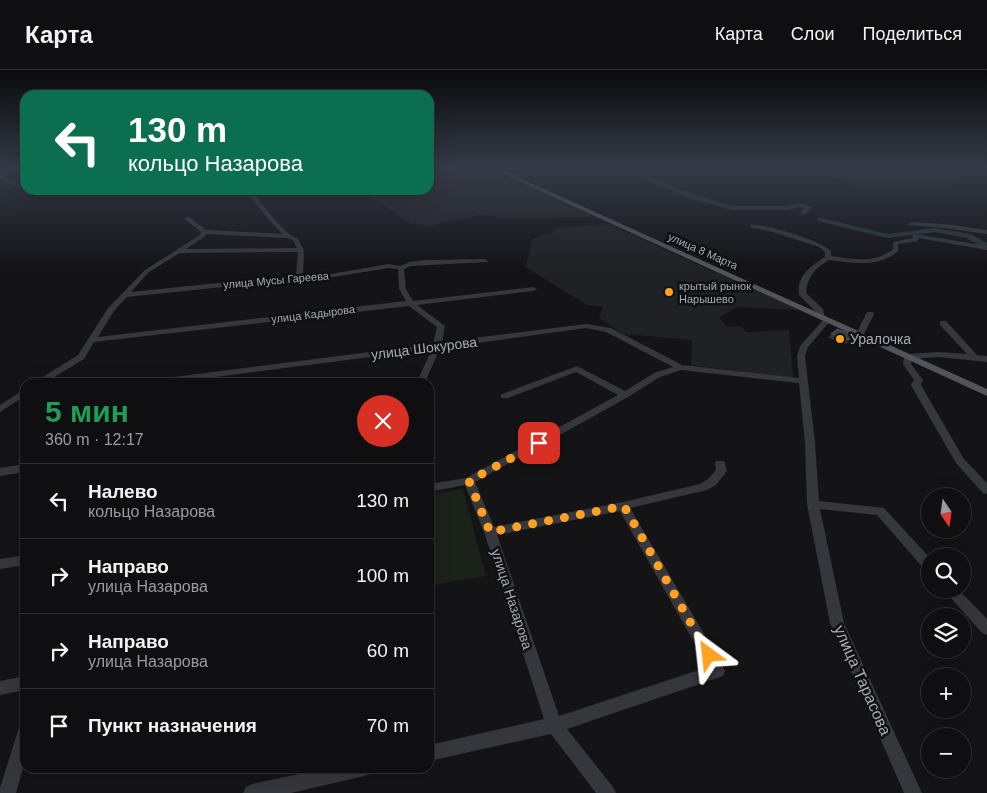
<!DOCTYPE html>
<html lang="ru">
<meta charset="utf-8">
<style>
:root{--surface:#0f0f11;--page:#1d1d1f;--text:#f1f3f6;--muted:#9b9c9f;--line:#2f2f31}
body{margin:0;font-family:Arial,sans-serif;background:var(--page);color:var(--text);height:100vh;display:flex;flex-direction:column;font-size:19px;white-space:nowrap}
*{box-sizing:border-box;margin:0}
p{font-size:16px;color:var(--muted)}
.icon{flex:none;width:28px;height:28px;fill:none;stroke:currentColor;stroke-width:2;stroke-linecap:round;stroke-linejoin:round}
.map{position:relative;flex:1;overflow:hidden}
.panel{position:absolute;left:20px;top:308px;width:414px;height:395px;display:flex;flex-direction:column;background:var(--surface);border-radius:15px;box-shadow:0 5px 20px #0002,0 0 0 1px var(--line)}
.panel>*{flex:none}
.hud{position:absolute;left:20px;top:20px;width:414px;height:105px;border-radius:15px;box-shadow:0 5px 20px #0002,0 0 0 1px var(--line);background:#0b6e4f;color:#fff;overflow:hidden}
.needle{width:32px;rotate:167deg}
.fabs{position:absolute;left:921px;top:418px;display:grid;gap:10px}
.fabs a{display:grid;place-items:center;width:50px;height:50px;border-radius:50%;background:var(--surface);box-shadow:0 5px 20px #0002,0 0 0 1px var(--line);font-size:25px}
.pin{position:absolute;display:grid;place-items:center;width:42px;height:42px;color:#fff;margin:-21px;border-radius:10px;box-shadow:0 2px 8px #0006}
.me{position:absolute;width:55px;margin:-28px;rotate:330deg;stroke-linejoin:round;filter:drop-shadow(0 0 4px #0008)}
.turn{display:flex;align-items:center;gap:18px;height:105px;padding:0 25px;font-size:22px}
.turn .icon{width:65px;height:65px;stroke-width:2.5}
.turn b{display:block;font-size:35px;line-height:42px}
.round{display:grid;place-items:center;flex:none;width:52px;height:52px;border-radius:26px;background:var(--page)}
.summary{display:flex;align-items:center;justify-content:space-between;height:85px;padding:0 25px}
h1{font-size:30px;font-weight:700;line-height:38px;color:#1e9e55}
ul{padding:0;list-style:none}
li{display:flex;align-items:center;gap:15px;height:75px;padding:0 25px;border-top:1px solid var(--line)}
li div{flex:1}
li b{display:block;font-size:19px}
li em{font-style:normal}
header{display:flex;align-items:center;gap:30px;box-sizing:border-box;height:70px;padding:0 25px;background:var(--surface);border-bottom:1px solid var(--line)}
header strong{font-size:24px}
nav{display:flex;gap:28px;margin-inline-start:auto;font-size:18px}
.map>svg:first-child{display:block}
.built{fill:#202124}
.green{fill:#1a221a}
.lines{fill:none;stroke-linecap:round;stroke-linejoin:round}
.river{fill:#29353c;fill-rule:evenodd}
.minor{fill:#35373c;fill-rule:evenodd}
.major{fill:#51545b;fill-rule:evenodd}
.wall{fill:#303035}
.shaded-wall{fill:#1f1f23}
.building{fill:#3c3e43;stroke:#4d4f55}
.route{stroke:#ffa224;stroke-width:9;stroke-dasharray:0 16.2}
.poi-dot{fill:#ffa224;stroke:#0f1011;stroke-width:2}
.labels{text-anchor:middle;stroke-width:5;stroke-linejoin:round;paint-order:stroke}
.far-street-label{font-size:11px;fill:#a5acb8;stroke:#0f1011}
.far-poi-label{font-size:11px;fill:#a5acb8;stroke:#0f1011;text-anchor:start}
.poi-label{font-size:14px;fill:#a5acb8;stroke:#0f1011;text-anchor:start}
.street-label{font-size:14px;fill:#a5acb8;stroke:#0f1011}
.near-street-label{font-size:16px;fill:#a5acb8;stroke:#0f1011}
</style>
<header>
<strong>Карта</strong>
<nav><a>Карта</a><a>Слои</a><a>Поделиться</a></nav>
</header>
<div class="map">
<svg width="987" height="723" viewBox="0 0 987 723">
<rect width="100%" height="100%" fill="#141417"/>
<!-- built -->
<path class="built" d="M429,97H487L596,147L497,148V146L480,145L429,156L412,154L361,120H429Z
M741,97H890L961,107L949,121L877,120L844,114L847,109Z
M608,154L800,240L738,237L719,247L727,257L741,256L747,262L789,260L793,308L691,295L692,270L623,264L599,248L603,237L587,235L525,197L533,169L554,162V158Z"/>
<!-- green -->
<path class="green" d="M463,419L486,506L429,516V424Z"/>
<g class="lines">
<!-- river -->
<path class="river" d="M634,97H641L654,109L691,123L732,136H788L798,133L813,137L804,145L800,143L804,138L798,137L789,140H732L685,127L650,111Z
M818,147L888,164L935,158L971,164L987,173V180L966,168L935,162L888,168L818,151Z"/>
<!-- minor -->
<path class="minor" d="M25,97V99L2,106L21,115V117H17L0,109V104Z
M245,120H251L274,149L290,165L298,169L304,180L303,206L309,207L325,205L389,194L400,196L410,192L425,190L485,189L488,191L487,192L411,196L404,199L406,219L413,231L533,217L537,219L533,221L417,235L445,256L442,272L586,254L611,258L682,295L799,308L797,286L800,276L824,249H819L816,242L799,225C796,206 811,196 825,187V182L819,177L773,162L750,157V155C767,154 819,170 831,181V186C852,189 875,194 893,179V172L913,168L912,166L915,164L987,176V180L919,168L917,171L898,174V181C879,198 853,193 829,190C815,199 808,205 806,223L823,239L825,248L831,250L808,277L805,286L815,373L819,431L884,438L930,488V501L925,500L877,445L820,439L844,553L922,723H904L830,553L807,434L805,373L799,313L681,300L660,307L628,327L475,412L494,457L623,432L700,414L708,409L716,400L715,393L716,391H724L727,401L716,415L707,420L630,438L723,596L725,601L723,606L567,659L613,717L616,723H596L551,664L429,691V675L544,649L484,462L465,415L429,422V414L466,408L618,325L576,302L508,328H502L500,326L502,324L577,296L625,321L654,303L673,297L606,262L586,258L440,278L425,312H417L432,279L176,312H155L159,309L433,274L437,257L409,236L94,272L84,289L46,312H37L38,310L78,285L108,238L145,200L200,165L201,162L185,149V147H189L206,160L283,164L270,151ZM206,164L287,168L293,170L297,178L186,179L204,167ZM298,182L296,205L131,222L149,202L180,183ZM389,198L398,199L399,219L406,231L98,267L114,241L127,227L299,209L309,211ZM620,441L708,597L559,646L497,465Z
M911,152L945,154L987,160V164L945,158L909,155L908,154Z
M867,242H873L874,244L863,266H857L856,264Z
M940,251H946L977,285L987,286V292L938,287L912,289L911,294L923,310L921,314L922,317L964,389L987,413V424L983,423L956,393L912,317L911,314L914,310L903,294L904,287L908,284L938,282L967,284L940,255Z
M25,319V326L0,342V335Z
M25,394V402L0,406V398Z
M25,485V495L0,499V489Z
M943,519H958L987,549V565L982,563Z
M25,606V620L0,625V611Z
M25,656V691L16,723H0V718L17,664L19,658Z
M328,698H372L370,704L364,706L291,723H243L246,717L252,714Z"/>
<!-- major -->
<path class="major" d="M488,97H495L987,319V326Z"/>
</g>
<!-- wall -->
<path class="wall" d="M831,264L854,265L852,270L846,274L829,268Z"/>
<!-- shaded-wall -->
<path class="shaded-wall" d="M854,265L852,270L846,274L848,270Z"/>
<!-- building -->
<path class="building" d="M837,259L854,265L848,270L831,264Z"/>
<!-- sky -->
<linearGradient id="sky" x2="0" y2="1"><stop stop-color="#0b0b0d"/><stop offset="0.49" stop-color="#343a47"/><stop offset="1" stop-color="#343a47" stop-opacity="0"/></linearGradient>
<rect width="987" height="198" fill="url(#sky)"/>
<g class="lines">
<!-- route -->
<path class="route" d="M539,373L469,411L490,462L624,436L709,585"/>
</g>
<!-- markers -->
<g class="poi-dot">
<circle cx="669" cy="222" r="5"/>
<circle cx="840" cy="269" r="5"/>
</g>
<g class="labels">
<!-- far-street labels -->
<g class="far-street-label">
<text transform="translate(703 181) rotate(24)" y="4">улица 8 Марта</text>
<text transform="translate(276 210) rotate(-5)" y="4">улица Мусы Гареева</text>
<text transform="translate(313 244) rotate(-7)" y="4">улица Кадырова</text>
</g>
<!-- far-poi labels -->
<g class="far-poi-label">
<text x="679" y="220">крытый рынок<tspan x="679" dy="13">Нарышево</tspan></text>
</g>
<!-- poi labels -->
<g class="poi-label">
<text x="850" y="274">Уралочка</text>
</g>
<!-- street labels -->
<g class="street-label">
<text transform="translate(424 278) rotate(-7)" y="5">улица Шокурова</text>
<text transform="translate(512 529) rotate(72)" y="5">улица Назарова</text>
</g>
<!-- near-street labels -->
<g class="near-street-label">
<text transform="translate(863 610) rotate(66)" y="6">улица Тарасова</text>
</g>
</g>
</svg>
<div class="fabs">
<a><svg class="needle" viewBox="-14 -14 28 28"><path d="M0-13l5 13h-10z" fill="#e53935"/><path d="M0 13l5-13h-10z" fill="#9b9c9f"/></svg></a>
<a><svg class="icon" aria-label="search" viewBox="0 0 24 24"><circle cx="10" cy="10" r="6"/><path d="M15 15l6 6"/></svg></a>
<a><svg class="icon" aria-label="layers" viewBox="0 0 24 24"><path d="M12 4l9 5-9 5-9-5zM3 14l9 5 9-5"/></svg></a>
<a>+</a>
<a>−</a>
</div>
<div class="pin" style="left:539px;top:373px;background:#d93025"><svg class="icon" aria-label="arrive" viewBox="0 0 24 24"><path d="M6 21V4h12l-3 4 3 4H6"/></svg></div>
<svg class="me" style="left:709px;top:585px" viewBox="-20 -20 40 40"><path d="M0-17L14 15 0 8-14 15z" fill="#ffa224" stroke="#fff" stroke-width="4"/></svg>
<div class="hud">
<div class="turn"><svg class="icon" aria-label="left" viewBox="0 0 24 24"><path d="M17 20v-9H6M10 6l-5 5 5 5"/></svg><div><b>130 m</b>кольцо Назарова</div></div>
</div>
<section class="panel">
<div class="summary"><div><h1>5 мин</h1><p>360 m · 12:17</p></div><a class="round" style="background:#d93025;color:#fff"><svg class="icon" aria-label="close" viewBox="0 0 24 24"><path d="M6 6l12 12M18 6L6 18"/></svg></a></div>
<ul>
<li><svg class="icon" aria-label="left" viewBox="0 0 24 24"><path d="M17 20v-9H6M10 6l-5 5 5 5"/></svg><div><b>Налево</b><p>кольцо Назарова</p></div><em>130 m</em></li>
<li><svg class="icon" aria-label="right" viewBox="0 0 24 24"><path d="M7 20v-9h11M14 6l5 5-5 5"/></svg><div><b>Направо</b><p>улица Назарова</p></div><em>100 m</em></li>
<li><svg class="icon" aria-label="right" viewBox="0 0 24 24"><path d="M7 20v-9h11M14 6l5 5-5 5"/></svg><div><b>Направо</b><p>улица Назарова</p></div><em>60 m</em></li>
<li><svg class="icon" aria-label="arrive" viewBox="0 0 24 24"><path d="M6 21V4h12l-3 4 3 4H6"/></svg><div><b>Пункт назначения</b></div><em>70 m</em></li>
</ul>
</section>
</div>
